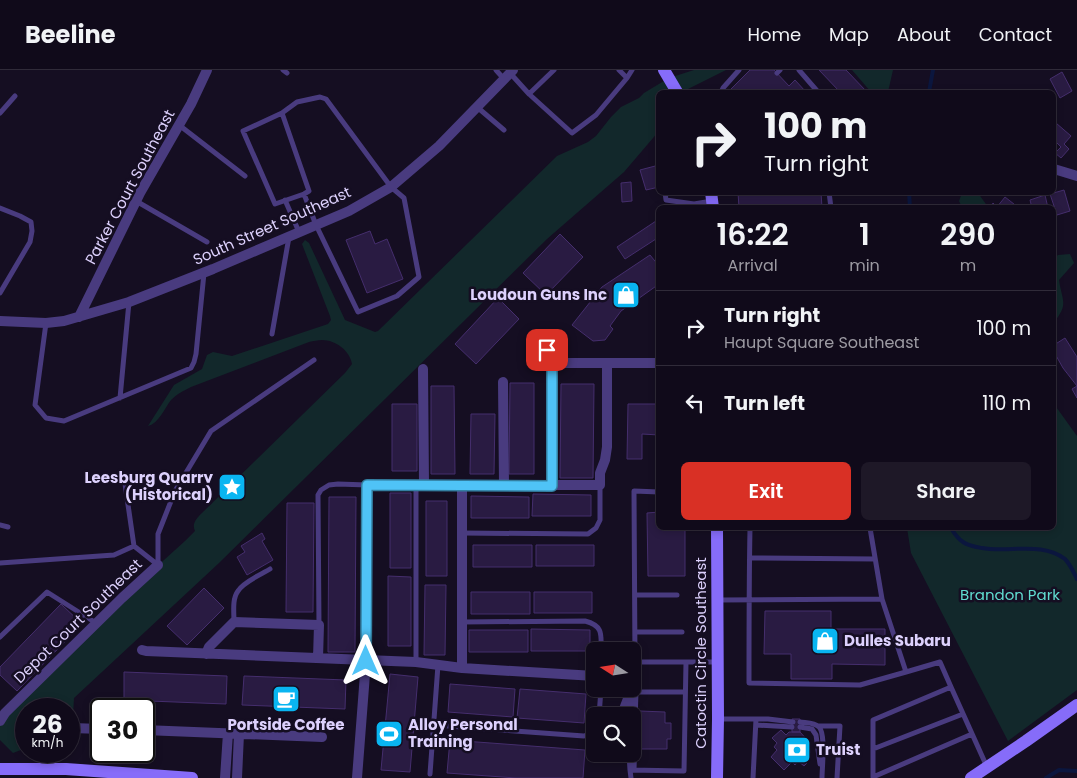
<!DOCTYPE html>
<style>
:root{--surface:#100a1a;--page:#1e1827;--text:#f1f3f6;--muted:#9c9aa2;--line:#302b39;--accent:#d93025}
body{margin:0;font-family:Poppins,sans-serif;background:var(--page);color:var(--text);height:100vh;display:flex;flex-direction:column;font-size:19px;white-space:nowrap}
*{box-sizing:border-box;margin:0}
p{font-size:16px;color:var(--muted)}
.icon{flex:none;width:28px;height:28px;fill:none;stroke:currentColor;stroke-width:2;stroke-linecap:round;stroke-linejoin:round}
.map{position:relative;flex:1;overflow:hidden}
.panel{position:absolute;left:656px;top:135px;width:400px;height:325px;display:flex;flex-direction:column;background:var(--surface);border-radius:8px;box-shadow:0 2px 8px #0003,0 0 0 1px var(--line)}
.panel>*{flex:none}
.guide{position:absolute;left:656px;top:20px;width:400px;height:105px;border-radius:8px;box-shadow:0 2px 8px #0003,0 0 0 1px var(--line);background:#100a1a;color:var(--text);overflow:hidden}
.needle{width:32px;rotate:282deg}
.fabs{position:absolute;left:586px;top:572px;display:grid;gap:10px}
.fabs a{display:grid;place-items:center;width:55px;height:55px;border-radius:8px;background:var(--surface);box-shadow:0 2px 8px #0003,0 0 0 1px var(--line);font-size:25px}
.speed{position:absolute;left:15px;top:628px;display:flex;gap:10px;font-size:25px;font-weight:700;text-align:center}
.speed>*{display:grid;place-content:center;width:65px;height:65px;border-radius:50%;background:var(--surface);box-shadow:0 2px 8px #0003,0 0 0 1px var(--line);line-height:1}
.speed small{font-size:12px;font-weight:400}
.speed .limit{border:2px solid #111;border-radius:8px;background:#fff;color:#111}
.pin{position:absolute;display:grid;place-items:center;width:42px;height:42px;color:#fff;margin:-21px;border-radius:10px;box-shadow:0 2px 8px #0006}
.me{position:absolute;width:55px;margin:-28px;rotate:0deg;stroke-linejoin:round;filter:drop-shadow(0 0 4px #0008)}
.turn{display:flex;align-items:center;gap:18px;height:105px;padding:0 25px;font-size:22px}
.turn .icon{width:65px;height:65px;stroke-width:2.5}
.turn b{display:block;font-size:35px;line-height:42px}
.eta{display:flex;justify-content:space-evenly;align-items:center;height:85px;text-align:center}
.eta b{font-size:30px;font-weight:600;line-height:35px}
.action{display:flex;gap:10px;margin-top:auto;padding:10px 25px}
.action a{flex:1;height:58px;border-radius:8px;background:var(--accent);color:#fff;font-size:20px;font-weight:600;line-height:58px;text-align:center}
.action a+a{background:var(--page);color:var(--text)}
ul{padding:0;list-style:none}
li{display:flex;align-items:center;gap:15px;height:75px;padding:0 25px;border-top:1px solid var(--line)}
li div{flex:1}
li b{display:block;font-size:19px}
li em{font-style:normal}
header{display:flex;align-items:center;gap:30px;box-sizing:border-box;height:70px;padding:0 25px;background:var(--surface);border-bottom:1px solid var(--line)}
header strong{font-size:24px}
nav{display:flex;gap:28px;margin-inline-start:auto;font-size:18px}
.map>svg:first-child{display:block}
.green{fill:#12282b}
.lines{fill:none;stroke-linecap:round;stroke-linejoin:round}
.stream{stroke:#0b163e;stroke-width:4}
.building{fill:#291b42;stroke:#452e6d}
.lane{stroke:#493b7f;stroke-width:5}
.street{stroke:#493b7f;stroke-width:10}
.secondary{stroke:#866cf9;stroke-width:12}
.route-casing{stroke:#337fa1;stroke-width:12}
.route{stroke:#4fc3f7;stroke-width:9}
.labels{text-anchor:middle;stroke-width:5;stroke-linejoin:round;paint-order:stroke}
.street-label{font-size:15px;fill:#ddd1fd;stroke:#150e22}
.poi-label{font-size:15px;font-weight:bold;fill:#ddd1fd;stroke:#150e22;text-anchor:start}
.park-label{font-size:15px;fill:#60dacf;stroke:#150e22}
</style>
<header>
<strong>Beeline</strong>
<nav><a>Home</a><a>Map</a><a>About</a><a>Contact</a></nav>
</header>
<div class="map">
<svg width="1077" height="708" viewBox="0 0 1077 708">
<rect width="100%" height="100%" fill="#150e22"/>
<!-- green -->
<path class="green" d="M694,0H726L682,22H659V61L624,102L547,169L219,493L74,628L71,681H69V639H26V678L13,683L0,670V651L122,528L185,471L195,461C191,453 198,447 203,442L345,303L352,294C350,281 336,270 322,270C318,270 313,271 309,272L191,317C183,321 177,324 171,330C164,339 159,353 148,356L174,315L202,299L207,285L213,282L232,286L328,254L331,250L330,246L302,174L305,170L309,173L345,250L375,262L378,261L557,86L588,72L596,66L611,47L621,37L639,28L644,23L669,8Z
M852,0H893L888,22H871Z
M962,123H978L988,137H962L959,131Z
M1070,184L1074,193L1059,210C1062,231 1069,234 1054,252V188L1058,185Z
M1054,334L1077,366V620L1008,671L911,483L907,458H1054Z"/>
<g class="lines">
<!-- stream -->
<path class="stream" d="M929,22L933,0
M909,122L910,138
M951,458C954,463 958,469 963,472C969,476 976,477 982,478C1009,483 1042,471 1065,489C1070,494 1074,503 1077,509
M1046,708L1059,700L1077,701"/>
</g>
<!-- building -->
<path class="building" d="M750,0H774L789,16L795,10L806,22H732L730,20Z
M819,0H846L867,22H840Z
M1062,2L1072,21L1060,28L1050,9Z
M1056,53L1071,66L1064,74L1069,79L1061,88L1055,83L1061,77L1054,70V56Z
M659,95V117L646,120L640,100Z
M631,112L632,131L622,132L621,113Z
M1064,120L1070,141L1057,145L1050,124Z
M738,122H821L822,138H739Z
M1045,125L1048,138H1032L1030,130Z
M1005,127L1019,138H990L993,133L997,137Z
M659,149V167L625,189L617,177Z
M370,161L375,174L387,169L403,209L367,223L346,170Z
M560,164L583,187L546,225L523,203Z
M650,185L659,196V214L621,241L610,256L613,259L605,270L593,271L572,255L602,217Z
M498,228L519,249L476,294L455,274Z
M1065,268L1077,287V328L1072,319L1077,316L1063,298L1054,282V275Z
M510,313H534V404H509Z
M561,314H594L593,408H560Z
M431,316H454L455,404H431Z
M392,334H417V401H392Z
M628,334H659V365L642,364V389H627Z
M471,344H495L494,404H470Z
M390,423H411V498H390Z
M533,424L591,425V446H532Z
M471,426L529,427V448H471Z
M329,427H356L355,582H328Z
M426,431H447V506H426Z
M287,433H314L313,542H286Z
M659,442V458H685V506H648L647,443Z
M262,463L265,469L262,471L273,490L247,505L237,487L245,482L241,476Z
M473,475H532V497H473Z
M536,475H594V496H536Z
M388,506L411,507V576H388Z
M425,515H446L445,585H424Z
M204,518L224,538L187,575L167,556Z
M471,522H530V544H471Z
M534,522H592V543H534Z
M61,534L82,554L17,621L0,605V597Z
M765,541H831V559H885V595L832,594V609H791V584H764Z
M531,559L590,560V581H531Z
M469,560H528V582H469Z
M124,602L227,606L226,634L124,630Z
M390,604L418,607L410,702L381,700Z
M244,606L346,610L345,639L242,635Z
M450,614L515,619L513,647L448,642Z
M520,619L586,624L584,653L517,648Z
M640,641L665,642V653H671V669H667V679H639Z
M792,649H800V662H792Z
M632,651L640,652V667H632Z
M781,660L786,665L789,662H800L809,672L810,683L803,689L807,693L804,696L798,691L795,695L792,692L784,700L771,687L777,680L774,677L777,673L772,668Z
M450,670L585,680L583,708H516L447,703Z"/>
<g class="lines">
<!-- lane -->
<path class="lane" d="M283,0L287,3
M496,0L504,9
M619,0L627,8L632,0
M799,0L818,22
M510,3L529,24L554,0
M777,3L780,0
M721,22L723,18L739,0
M529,24L572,63L596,45L627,8
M477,37L504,60
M0,43L15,26
M282,43L309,121L304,124L275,134L243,61L282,43L297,32L320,27L326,29L391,117L404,128L419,207L397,226L358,242L316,155L304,124
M179,55L245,106
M659,76V78
M665,122L666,130L694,134L712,131
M829,122L831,138
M285,130L299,162
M136,131L207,172
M0,138L20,146L31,152L32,161L30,172L0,223
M46,253L35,335L46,348L64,351L191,298L194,292L196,284L204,203
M272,264L289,167
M120,328L129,232
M125,414L134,476L158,495V464L175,421L211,361L314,290
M416,415V592
M0,455L8,457
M870,458L882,529
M462,463L588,464L596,458L600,450V415
M750,488L875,489
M0,493L114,485L134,476
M635,525H677
M719,530L882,529L906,602L860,615L749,613C749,561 749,509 750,458
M234,552C234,542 232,529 238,521C243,512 262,504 270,499
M462,552L585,551C604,556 601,565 601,581
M319,555L318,425L321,420L329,415L338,414L367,415
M635,562H682
M0,567L47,522L96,553
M635,592L634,421L659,422
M633,593L635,592H717
M906,602L940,592L951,617
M628,622H685
M599,646L601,619
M621,646V640L626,627
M627,646V619
M631,646V622
M718,649H756L753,708
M756,649H768L793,652
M635,652L636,622
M800,652C807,653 814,652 819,657C826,664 822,697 822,708
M434,655L584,666L592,663L595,659
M756,655L792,657
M818,656H840L837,708
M800,657L812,659L816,665L820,694
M972,664L873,707V650L951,617L987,697
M873,679L963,644
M629,684L630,700
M634,700L635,667
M430,704L438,595
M631,708L630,700L684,701L686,592"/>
<!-- street -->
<path class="street" d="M1054,99L1077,106
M79,247L140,123L191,34L207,0
M0,251L46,253L64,251L129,232L213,199L349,141L391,117L439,76L513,0
M547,280L551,300V416
M547,280L566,293H659
M423,299L424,414
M503,312L504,415
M462,415V598
M142,580L146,581L416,592L462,598L595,606
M206,584L209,577L234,552L319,555L318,588
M0,651L5,643L122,528L158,495
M72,658L101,659
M144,660L322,667
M225,708L228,663
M237,708L239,664
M357,708L366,591L367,415H600V403L605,390L607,377V293"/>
<!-- secondary -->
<path class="secondary" d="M664,0L677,22
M711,122L713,138
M0,699H66L192,708
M717,708L718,649L717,458
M971,708L1026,671L1077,635"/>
</g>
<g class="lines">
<defs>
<path id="route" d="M366,591L367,415L552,416V300L547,280"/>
</defs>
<!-- route casing -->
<use href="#route" class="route-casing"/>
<!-- route -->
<use href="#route" class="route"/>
</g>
<!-- icons -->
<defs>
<symbol id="shop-square" viewBox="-11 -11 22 22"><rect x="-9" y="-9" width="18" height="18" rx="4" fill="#09b5f1" stroke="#150e22"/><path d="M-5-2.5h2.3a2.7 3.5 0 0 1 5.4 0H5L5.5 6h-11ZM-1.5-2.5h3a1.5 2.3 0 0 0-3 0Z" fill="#fff"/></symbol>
<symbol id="sight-square" viewBox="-11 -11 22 22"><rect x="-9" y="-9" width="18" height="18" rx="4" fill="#09b5f1" stroke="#150e22"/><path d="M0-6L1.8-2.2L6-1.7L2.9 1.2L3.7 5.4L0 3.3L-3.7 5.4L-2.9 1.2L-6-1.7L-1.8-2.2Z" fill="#fff"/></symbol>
<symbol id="cafe-square" viewBox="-11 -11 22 22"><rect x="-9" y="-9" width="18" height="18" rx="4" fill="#09b5f1" stroke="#150e22"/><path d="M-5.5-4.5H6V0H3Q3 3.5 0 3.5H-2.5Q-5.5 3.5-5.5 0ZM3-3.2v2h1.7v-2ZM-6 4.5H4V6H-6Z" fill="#fff"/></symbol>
<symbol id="stadium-square" viewBox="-11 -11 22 22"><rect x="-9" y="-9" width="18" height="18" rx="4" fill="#09b5f1" stroke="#150e22"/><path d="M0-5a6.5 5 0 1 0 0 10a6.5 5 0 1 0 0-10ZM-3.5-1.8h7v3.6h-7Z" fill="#fff"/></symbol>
<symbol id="bank-square" viewBox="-11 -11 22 22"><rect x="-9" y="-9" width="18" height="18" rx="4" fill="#09b5f1" stroke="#150e22"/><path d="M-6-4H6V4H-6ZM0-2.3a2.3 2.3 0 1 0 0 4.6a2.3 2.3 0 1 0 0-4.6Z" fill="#fff"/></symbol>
</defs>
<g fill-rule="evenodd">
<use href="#shop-square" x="610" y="209" width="32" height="32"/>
<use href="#sight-square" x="216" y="401" width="32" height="32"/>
<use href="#shop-square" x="809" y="555" width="32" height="32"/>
<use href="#cafe-square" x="270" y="613" width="32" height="32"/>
<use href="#stadium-square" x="373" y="648" width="32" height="32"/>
<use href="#bank-square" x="781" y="664" width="32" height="32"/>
</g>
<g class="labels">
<!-- street labels -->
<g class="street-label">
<text transform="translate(130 117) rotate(-62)" y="5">Parker Court Southeast</text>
<text transform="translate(272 156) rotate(-24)" y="5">South Street Southeast</text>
<text transform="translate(78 551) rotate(-44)" y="5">Depot Court Southeast</text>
<text transform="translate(701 583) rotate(-90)" y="5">Catoctin Circle Southeast</text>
</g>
<!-- poi labels -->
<g class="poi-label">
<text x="607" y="230" text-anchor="end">Loudoun Guns Inc</text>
<text x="213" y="413" text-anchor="end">Leesburg Quarry<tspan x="213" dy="17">(Historical)</tspan></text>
<text x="844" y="576">Dulles Subaru</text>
<text x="286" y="660" text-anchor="middle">Portside Coffee</text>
<text x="408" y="660">Alloy Personal<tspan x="408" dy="17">Training</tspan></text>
<text x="816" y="685">Truist</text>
</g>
<!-- park labels -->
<g class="park-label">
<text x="1010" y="530">Brandon Park</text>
</g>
</g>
</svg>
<div class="fabs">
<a><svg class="needle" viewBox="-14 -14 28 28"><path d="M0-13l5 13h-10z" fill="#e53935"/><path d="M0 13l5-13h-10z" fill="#9c9aa2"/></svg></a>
<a><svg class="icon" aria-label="search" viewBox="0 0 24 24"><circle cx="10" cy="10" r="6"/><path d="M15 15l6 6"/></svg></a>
</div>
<div class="speed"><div>26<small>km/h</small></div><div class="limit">30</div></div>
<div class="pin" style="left:547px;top:280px;background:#d93025"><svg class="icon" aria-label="arrive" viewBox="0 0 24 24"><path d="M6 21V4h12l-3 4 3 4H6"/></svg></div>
<svg class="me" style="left:366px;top:591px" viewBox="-20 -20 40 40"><path d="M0-17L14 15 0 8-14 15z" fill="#4fc3f7" stroke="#fff" stroke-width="4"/></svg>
<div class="guide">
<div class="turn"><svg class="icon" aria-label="right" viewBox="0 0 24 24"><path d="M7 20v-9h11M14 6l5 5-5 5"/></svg><div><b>100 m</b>Turn right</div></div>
</div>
<section class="panel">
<div class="eta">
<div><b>16:22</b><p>Arrival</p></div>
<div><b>1</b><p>min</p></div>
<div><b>290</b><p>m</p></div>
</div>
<ul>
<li><svg class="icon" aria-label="right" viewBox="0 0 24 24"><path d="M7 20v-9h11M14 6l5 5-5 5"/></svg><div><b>Turn right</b><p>Haupt Square Southeast</p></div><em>100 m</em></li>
<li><svg class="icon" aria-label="left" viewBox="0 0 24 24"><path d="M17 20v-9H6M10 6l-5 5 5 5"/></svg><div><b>Turn left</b></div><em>110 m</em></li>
</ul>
<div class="action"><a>Exit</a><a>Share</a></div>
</section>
</div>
